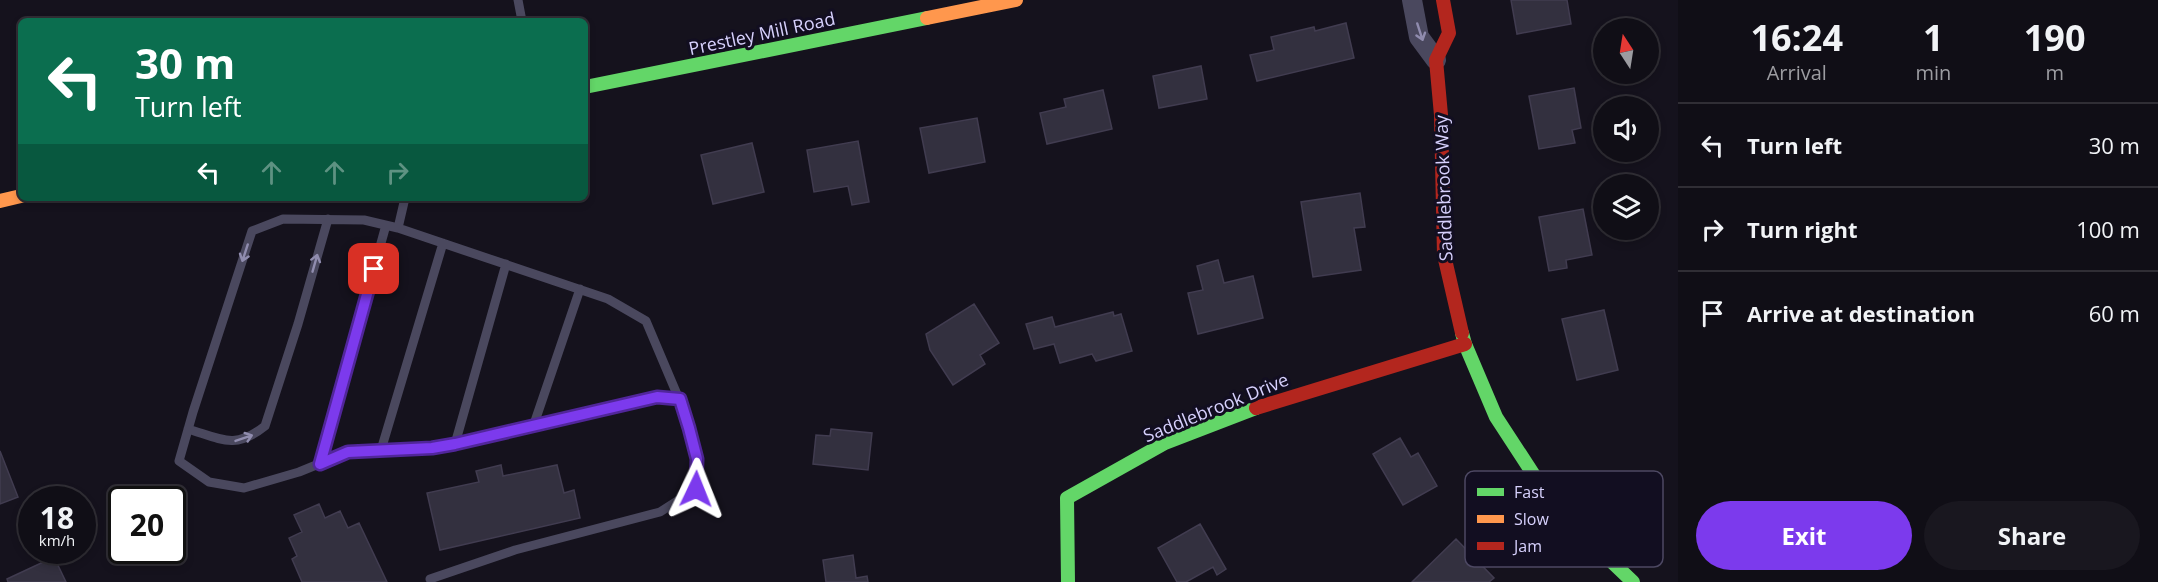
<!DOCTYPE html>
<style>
:root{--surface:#100e16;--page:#19171f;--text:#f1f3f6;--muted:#9c9ca1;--line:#302e35;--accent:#7c3aed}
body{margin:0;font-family:"Open Sans",sans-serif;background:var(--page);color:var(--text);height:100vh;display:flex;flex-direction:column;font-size:22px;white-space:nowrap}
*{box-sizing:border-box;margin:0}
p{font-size:20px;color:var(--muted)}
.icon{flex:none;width:33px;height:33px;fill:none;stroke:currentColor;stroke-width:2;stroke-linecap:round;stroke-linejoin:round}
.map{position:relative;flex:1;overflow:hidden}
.side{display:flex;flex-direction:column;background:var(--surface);width:480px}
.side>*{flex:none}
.hud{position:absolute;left:18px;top:18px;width:570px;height:183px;border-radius:9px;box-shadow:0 3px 9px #0003,0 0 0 2px var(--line);background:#0b6e4f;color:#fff;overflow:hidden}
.needle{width:39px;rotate:348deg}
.buttons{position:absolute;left:1593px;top:18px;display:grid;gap:12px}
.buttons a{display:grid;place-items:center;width:66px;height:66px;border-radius:50%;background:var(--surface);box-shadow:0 3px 9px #0003,0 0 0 2px var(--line);font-size:30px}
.speed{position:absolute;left:18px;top:486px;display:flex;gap:12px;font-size:30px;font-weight:700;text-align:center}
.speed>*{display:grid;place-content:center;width:78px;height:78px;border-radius:50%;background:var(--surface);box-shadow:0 3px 9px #0003,0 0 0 2px var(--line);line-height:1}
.speed small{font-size:15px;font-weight:400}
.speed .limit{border:3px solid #111;border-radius:9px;background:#fff;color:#111}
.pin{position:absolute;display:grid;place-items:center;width:51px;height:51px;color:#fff;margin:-26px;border-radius:12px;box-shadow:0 3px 9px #0006}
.me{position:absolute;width:66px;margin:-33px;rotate:2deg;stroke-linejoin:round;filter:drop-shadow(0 0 4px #0008)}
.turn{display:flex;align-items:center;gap:21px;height:126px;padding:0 18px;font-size:27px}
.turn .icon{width:78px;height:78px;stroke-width:2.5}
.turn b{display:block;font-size:42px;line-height:51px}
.lanes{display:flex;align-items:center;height:57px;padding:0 18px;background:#0003;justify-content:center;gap:30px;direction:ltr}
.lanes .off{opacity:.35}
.eta{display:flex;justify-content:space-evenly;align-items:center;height:102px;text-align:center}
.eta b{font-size:36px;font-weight:700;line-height:42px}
.cta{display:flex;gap:12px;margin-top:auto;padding:12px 18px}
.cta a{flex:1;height:69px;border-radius:36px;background:var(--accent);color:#fff;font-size:24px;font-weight:700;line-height:69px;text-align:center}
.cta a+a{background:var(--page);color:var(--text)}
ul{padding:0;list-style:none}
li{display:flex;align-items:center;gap:18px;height:84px;padding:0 18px;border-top:2px solid var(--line)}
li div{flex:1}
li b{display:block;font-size:22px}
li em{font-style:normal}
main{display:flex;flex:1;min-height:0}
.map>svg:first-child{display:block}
.building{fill:#33303f;stroke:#413c50;stroke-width:1.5}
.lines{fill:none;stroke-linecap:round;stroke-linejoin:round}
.lane{stroke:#4a485e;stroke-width:9}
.street{stroke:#4a485e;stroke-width:20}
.fast{stroke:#63d668;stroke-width:14}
.slow{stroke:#ff974d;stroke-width:14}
.jam{stroke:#b3261e;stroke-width:14}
.oneway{stroke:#908cae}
.route-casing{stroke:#51269a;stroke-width:15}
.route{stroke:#7c3aed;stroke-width:10}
.labels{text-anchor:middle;stroke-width:6;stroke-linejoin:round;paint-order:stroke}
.street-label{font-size:18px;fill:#d7d1fd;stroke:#120e21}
.key{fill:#120e21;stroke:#4d4863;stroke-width:1.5}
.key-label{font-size:16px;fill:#d7d1fd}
</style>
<main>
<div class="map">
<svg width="1678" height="582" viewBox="0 0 1678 582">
<rect width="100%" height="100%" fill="#15121d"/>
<!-- building -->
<path class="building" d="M1511,0H1567L1571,24L1517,34Z
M1346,23L1354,58L1257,81L1250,55L1274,50L1271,37L1314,27L1315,31Z
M1201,66L1207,99L1159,108L1153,76Z
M1574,88L1581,128L1572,130L1575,143L1539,149L1529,96Z
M1103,90L1112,129L1047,144L1040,113L1066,107L1064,99Z
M977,118L985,162L929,173L920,128Z
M858,141L869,202L852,205L848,186L814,192L807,150Z
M752,143L764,192L713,204L701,155Z
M1360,193L1365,227L1354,228L1361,270L1313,277L1301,202Z
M1583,209L1592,255L1566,260L1567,268L1549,271L1539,217Z
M1218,260L1224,283L1253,276L1263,318L1198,334L1188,293L1203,290L1197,266Z
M974,304L999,343L980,355L985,364L953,385L930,350L926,334Z
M1604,310L1618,370L1577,380L1562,319Z
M1113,312L1114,316L1121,314L1132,351L1096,361L1092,354L1060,363L1054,344L1034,349L1026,324L1052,317L1055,327Z
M831,429L872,433L868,470L813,464L816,435L830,436Z
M1400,438L1411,457L1418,453L1437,486L1403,505L1373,454Z
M0,451L18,497L0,504Z
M501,465L503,476L557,465L564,493L574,490L580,518L440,550L427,493L479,482L476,471Z
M319,504L325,518L340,511L348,528L359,523L387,582H302L292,559L297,556L289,538L302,532L294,515Z
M1200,524L1226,569L1217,575L1213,567L1186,582H1177L1158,548Z
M1456,539L1494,578L1489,582H1412Z
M853,555L856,578L867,576L868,582H826L823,560Z
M54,557L66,582H8L7,579Z"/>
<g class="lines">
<!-- lane -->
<path class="lane" d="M518,0L522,21
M405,198L398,228L364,220L283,219L252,231L193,412L179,461L209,482L244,488L299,472L348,452L432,448L510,433L657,397L679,399L689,428L697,459L696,489L660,512L515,550L430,579
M398,228L608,299L646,321L679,399
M533,427L580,289
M188,429C221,439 235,450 265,426L298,324L328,219
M455,444L506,264
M381,450L443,243
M320,464L386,225"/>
<!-- street -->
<path class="street" d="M1412,0L1419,37L1436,60"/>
<!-- fast -->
<path class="fast" d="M585,87L927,18
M1462,333L1465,344L1496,417L1541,486L1589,540L1633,582
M1068,582L1067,498L1165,443L1256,408"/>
<!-- slow -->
<path class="slow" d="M927,18L1016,0
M0,201L21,196"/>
<!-- jam -->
<path class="jam" d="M1443,0L1449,33L1436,60L1441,115L1444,255L1462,333
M1256,408L1465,344"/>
</g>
<!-- one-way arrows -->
<defs><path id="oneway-shaft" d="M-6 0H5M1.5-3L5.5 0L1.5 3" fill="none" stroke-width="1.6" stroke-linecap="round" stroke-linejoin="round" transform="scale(1.5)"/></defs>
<g class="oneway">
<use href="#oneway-shaft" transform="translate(1420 32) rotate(72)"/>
<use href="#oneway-shaft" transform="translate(245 253) rotate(108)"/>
<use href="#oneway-shaft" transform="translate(315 263) rotate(-74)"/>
<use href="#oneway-shaft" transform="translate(244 438) rotate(-19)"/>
</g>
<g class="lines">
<defs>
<path id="route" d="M374,269L320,464L348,452L432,448L455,444L657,397L680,399L689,428L697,459L696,489"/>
</defs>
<!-- route casing -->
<use href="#route" class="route-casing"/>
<!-- route -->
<use href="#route" class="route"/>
</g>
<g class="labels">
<!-- street labels -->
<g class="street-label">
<text transform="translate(762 34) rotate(-12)" y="6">Prestley Mill Road</text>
<text transform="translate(1444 188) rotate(-92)" y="6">Saddlebrook Way</text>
<text transform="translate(1216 408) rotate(-22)" y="6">Saddlebrook Drive</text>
</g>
</g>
<!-- legend -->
<rect x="1465" y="471" width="198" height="96" rx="9" class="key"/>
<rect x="1477" y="488" width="27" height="8" fill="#63d668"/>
<rect x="1477" y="515" width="27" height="8" fill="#ff974d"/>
<rect x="1477" y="542" width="27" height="8" fill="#b3261e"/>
<g class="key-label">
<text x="1514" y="498">Fast</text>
<text x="1514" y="525">Slow</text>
<text x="1514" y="552">Jam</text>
</g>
</svg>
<div class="buttons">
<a><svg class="needle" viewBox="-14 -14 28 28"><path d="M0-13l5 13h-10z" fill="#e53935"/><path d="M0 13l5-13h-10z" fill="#9c9ca1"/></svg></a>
<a><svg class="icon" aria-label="sound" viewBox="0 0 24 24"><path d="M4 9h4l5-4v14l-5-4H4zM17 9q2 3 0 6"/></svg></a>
<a><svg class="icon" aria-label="layers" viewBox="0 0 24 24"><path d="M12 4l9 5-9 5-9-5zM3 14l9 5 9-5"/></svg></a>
</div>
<div class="speed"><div>18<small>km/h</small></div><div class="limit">20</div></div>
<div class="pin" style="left:374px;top:269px;background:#d93025"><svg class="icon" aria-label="arrive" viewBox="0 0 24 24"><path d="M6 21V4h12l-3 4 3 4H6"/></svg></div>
<svg class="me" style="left:696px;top:489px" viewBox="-20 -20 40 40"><path d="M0-17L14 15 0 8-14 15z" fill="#7c3aed" stroke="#fff" stroke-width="4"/></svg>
<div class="hud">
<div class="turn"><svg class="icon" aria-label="left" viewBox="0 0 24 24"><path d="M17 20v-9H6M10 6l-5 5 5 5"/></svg><div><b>30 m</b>Turn left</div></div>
<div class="lanes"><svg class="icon" aria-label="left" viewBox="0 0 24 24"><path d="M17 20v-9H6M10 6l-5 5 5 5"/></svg><svg class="icon off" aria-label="ahead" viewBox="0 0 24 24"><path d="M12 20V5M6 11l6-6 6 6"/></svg><svg class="icon off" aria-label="ahead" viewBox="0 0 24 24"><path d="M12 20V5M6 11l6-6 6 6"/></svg><svg class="icon off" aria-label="right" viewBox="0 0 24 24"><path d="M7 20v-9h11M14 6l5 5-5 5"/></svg></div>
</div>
</div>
<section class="side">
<div class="eta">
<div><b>16:24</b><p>Arrival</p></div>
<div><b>1</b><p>min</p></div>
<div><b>190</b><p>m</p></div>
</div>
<ul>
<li><svg class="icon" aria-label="left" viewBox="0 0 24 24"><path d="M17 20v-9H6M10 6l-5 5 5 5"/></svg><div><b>Turn left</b></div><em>30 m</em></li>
<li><svg class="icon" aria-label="right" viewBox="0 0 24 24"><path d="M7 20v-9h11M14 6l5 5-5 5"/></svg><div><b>Turn right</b></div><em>100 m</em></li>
<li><svg class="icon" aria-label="arrive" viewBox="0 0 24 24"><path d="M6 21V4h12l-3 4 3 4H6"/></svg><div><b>Arrive at destination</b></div><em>60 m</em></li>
</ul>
<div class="cta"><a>Exit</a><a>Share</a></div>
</section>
</main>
